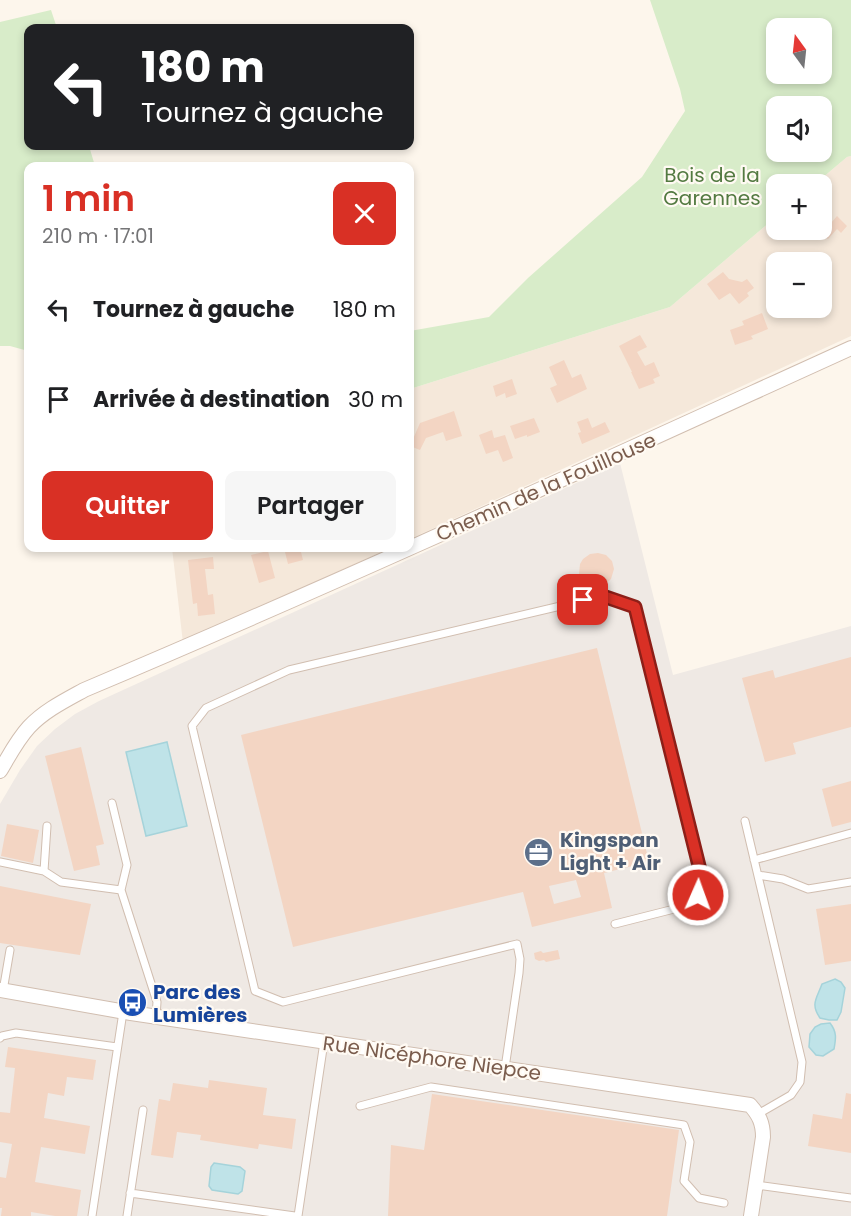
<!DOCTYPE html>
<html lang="fr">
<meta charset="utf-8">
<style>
:root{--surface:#fff;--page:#f6f6f6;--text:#202124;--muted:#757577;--accent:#d93025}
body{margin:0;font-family:Poppins,sans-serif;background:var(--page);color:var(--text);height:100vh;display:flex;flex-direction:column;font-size:22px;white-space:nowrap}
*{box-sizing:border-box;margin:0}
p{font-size:20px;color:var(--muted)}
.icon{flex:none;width:33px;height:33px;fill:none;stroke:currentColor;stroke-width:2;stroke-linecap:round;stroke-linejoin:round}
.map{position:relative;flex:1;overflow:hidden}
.drawer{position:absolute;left:24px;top:162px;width:390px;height:390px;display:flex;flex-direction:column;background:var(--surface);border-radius:12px;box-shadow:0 3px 9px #0003}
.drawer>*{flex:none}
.guide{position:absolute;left:24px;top:24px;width:390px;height:126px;border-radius:12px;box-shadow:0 3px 9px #0003;background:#202124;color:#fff;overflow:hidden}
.needle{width:39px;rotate:345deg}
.controls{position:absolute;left:766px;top:18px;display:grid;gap:12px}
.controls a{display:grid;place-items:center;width:66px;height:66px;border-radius:12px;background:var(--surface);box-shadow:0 3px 9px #0003;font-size:30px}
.pin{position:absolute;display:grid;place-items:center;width:51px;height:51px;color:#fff;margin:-26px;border-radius:12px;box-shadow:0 3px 9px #0006}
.me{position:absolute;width:66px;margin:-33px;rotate:2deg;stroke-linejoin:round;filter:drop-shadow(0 0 4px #0008)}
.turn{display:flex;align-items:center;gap:21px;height:126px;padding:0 18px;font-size:27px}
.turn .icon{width:78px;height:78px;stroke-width:2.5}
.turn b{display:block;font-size:42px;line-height:51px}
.round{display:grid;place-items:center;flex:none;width:63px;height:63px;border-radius:12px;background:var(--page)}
.summary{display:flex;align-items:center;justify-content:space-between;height:102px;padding:0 18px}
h1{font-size:36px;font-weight:600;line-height:45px;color:var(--accent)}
.cta{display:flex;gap:12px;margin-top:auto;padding:12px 18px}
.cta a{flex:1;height:69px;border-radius:12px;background:var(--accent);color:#fff;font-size:24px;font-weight:600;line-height:69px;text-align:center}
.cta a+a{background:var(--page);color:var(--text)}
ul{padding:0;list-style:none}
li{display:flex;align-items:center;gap:18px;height:90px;padding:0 18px}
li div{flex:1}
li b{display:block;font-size:22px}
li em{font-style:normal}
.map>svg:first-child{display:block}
.residential{fill:#f5e8da;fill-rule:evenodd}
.industrial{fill:#efe9e4}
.green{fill:#d8ecc9;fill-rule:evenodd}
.water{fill:#bfe3e8;stroke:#a5d3da;stroke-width:1.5}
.building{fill:#f3d5c3;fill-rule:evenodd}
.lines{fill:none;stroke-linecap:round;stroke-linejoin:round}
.service-casing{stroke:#d1beb0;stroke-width:9}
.minor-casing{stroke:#d1beb0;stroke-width:16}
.service{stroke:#fff;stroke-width:7}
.minor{stroke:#fff;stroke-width:14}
.route-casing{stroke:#8d1f18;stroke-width:15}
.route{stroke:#d93025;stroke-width:10}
.labels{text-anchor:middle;stroke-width:4.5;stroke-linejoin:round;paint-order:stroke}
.park-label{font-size:20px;fill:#537a41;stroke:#fffaf3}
.street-label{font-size:20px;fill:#7a5c4d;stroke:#fffaf3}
.service-label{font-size:20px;font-weight:bold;fill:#4e5e75;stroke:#fffaf3;text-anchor:start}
.transit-label{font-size:20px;font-weight:bold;fill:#164399;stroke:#fffaf3;text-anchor:start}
</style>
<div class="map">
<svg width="851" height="1216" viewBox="0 0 851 1216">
<rect width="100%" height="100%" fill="#fdf6ec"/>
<!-- residential -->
<path class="residential" d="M851,156V336L410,539V389L670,307L777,216V230H822V184H815L847,157ZM777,262H822V308H777Z
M172,548H390L183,643Z"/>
<!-- industrial -->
<path class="industrial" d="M620,463L673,675L851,626V1216H0V804L20,770L37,746L55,729L75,714L99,701Z"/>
<!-- green -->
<path class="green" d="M650,0H851V156L847,157L815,184H777V216L670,307L410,389V331L489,317L528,278L642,177L685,111L680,89ZM777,28H822V74H777ZM777,106H822V152H777Z
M51,10L57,28H28V146H89L95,166H28V351L10,346H0V22Z"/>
<!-- water -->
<path class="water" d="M167,742L187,826L146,836L126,752Z
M835,979L841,982L845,988L841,1012L837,1020H829L820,1018C810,1004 817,998 822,984Z
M830,1023C837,1032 836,1038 834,1049L823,1056L816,1055L809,1047L810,1034L815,1027L821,1024Z
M214,1163L240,1167L245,1171L242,1191L238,1194L212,1190L209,1186L211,1167Z"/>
<!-- building -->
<path class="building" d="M837,216L847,226L841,233L837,229L828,239L818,230H822V225L827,219L831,223Z
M723,272L729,279L742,282L747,279L754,288L747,293L749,296L739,304L730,293L719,300L707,284Z
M762,313L768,329L751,336L753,339L735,345L730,330L744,325L742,321Z
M640,335L647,347L637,352L645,366L654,362L660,376L653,379L655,383L639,389L631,372H632L619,346Z
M564,360L572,378L581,374L587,389L557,403L550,388L557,385L549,367Z
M512,379L517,394L506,398L505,393L496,397L493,386Z
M454,411L462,436L446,441L443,432L426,438L420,450L410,446L420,423Z
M534,418L540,432L527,437V435L515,439L510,426Z
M588,418L592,428L605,422L610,432L582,444L578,433L581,432L577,422Z
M492,430L494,438L505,435L513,458L503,462L498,450L486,454L479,435Z
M284,548H300L303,560L288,564Z
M268,551L275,578L259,583L251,555Z
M598,553L606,555L612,561L614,569L611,579L603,586L597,587L590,586L569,592L565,578L579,574L580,564L583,559L590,554Z
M213,557L214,569H205L208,595L213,594L215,614L198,616L197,603L193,604L188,560Z
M597,648L649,862L604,873L612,908L532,927L523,892L293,947L241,735ZM576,880L581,897L554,904L549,886Z
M851,657V727L793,743L796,754L765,762L742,678L773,670L775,678Z
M81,747L104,844L96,846L100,865L74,871L45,756Z
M851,781V822L832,827L822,789Z
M7,824L39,830L33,863L1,856Z
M0,886L91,904L80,955L0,943Z
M851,904V961L825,965L816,909Z
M558,950L560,959L546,962L544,960L539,961L535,959L534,953L541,951L543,953Z
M8,1047L96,1060L93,1080L67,1077L64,1096L48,1093L44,1118L90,1126L85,1154L41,1147L35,1182L81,1190L77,1216H55L31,1212V1216H1L2,1208H0V1177L6,1178L12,1144L0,1142V1112L10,1113L15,1068L5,1067Z
M209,1080L267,1088L263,1115L296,1119L292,1149L259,1144L258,1149L200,1140L201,1135L177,1132L173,1158L151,1155L159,1099L170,1101L173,1083L208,1088Z
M846,1093L851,1094V1153L808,1146L813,1114L842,1119Z
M432,1094L679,1130L667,1216H388L391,1145L424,1150Z"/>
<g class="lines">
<defs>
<path id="service" d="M112,803L127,865L121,890
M745,821L802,1062L800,1082L791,1095L758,1114
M754,860L851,833
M0,862L44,871L61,882L121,890L157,1002L156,1017
M44,871L47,826
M758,875L783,879L808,889L851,882
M3,991L10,950
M0,1038L2,1036L16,1033L117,1047
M505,1068L519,973L520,959L517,944L283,1002L255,991L192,726L206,708L289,670L603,596L635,607L701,874L698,895L682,907L615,924
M360,1106L431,1087L684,1125L690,1142L684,1181L699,1198L724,1203
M756,1185L851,1198
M130,1193L295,1216
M92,1216L123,1012
M127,1216L143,1110
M298,1216L324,1042"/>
<path id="minor" d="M0,771C9,756 17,740 29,727C44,711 64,701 84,690C342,581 596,464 851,348
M0,990L131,1013L750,1105C759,1115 763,1123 763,1137L751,1216"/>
</defs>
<!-- service casing -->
<use href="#service" class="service-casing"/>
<!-- minor casing -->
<use href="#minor" class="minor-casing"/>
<!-- service -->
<use href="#service" class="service"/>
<!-- minor -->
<use href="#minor" class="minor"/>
</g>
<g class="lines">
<defs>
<path id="route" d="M583,600L603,596L635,607L701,874L698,895"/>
</defs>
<!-- route casing -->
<use href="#route" class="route-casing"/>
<!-- route -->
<use href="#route" class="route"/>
</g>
<!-- icons -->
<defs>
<symbol id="office-disc" viewBox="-11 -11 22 22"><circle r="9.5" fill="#5c6f8a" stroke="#fffaf3"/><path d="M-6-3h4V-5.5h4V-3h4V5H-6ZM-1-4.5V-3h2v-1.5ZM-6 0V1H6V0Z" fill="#fff"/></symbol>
<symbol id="bus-disc" viewBox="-11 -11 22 22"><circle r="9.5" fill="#1a4fb4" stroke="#fffaf3"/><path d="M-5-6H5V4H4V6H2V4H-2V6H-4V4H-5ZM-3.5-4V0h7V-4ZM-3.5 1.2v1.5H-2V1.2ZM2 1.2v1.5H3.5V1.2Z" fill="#fff"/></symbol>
</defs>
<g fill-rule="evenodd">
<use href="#office-disc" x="522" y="836" width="33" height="33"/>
<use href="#bus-disc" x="116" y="986" width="33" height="33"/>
</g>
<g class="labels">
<!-- park labels -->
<g class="park-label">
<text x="712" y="182">Bois de la<tspan x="712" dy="23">Garennes</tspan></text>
</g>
<!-- street labels -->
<g class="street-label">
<text transform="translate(546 487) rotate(-24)" y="7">Chemin de la Fouillouse</text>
<text transform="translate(432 1058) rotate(8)" y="7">Rue Nicéphore Niepce</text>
</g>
<!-- service labels -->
<g class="service-label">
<text x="560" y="847">Kingspan<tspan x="560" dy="23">Light + Air</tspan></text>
</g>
<!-- transit labels -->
<g class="transit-label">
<text x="153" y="999">Parc des<tspan x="153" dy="23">Lumières</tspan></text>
</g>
</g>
</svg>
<div class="controls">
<a><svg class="needle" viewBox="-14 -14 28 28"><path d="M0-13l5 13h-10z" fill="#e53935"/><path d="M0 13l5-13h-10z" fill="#757577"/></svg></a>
<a><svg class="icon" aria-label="sound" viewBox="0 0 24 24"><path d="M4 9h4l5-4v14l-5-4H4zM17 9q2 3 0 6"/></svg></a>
<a>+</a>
<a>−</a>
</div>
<div class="pin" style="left:583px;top:600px;background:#d93025"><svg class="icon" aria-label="arrive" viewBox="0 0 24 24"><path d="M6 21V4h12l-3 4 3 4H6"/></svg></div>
<svg class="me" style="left:698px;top:895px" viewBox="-20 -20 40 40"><circle r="17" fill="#d93025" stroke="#fff" stroke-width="3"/><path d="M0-11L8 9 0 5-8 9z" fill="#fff"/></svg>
<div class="guide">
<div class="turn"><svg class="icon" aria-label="left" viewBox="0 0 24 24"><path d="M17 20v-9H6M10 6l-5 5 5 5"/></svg><div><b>180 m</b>Tournez à gauche</div></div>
</div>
<section class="drawer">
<div class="summary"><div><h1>1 min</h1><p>210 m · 17:01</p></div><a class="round" style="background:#d93025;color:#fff"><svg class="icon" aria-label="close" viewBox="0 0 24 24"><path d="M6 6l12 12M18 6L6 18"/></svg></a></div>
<ul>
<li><svg class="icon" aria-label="left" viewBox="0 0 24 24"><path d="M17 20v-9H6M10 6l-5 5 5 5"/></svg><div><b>Tournez à gauche</b></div><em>180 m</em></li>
<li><svg class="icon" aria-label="arrive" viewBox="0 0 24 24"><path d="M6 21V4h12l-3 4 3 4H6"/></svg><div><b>Arrivée à destination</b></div><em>30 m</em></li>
</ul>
<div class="cta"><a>Quitter</a><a>Partager</a></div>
</section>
</div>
